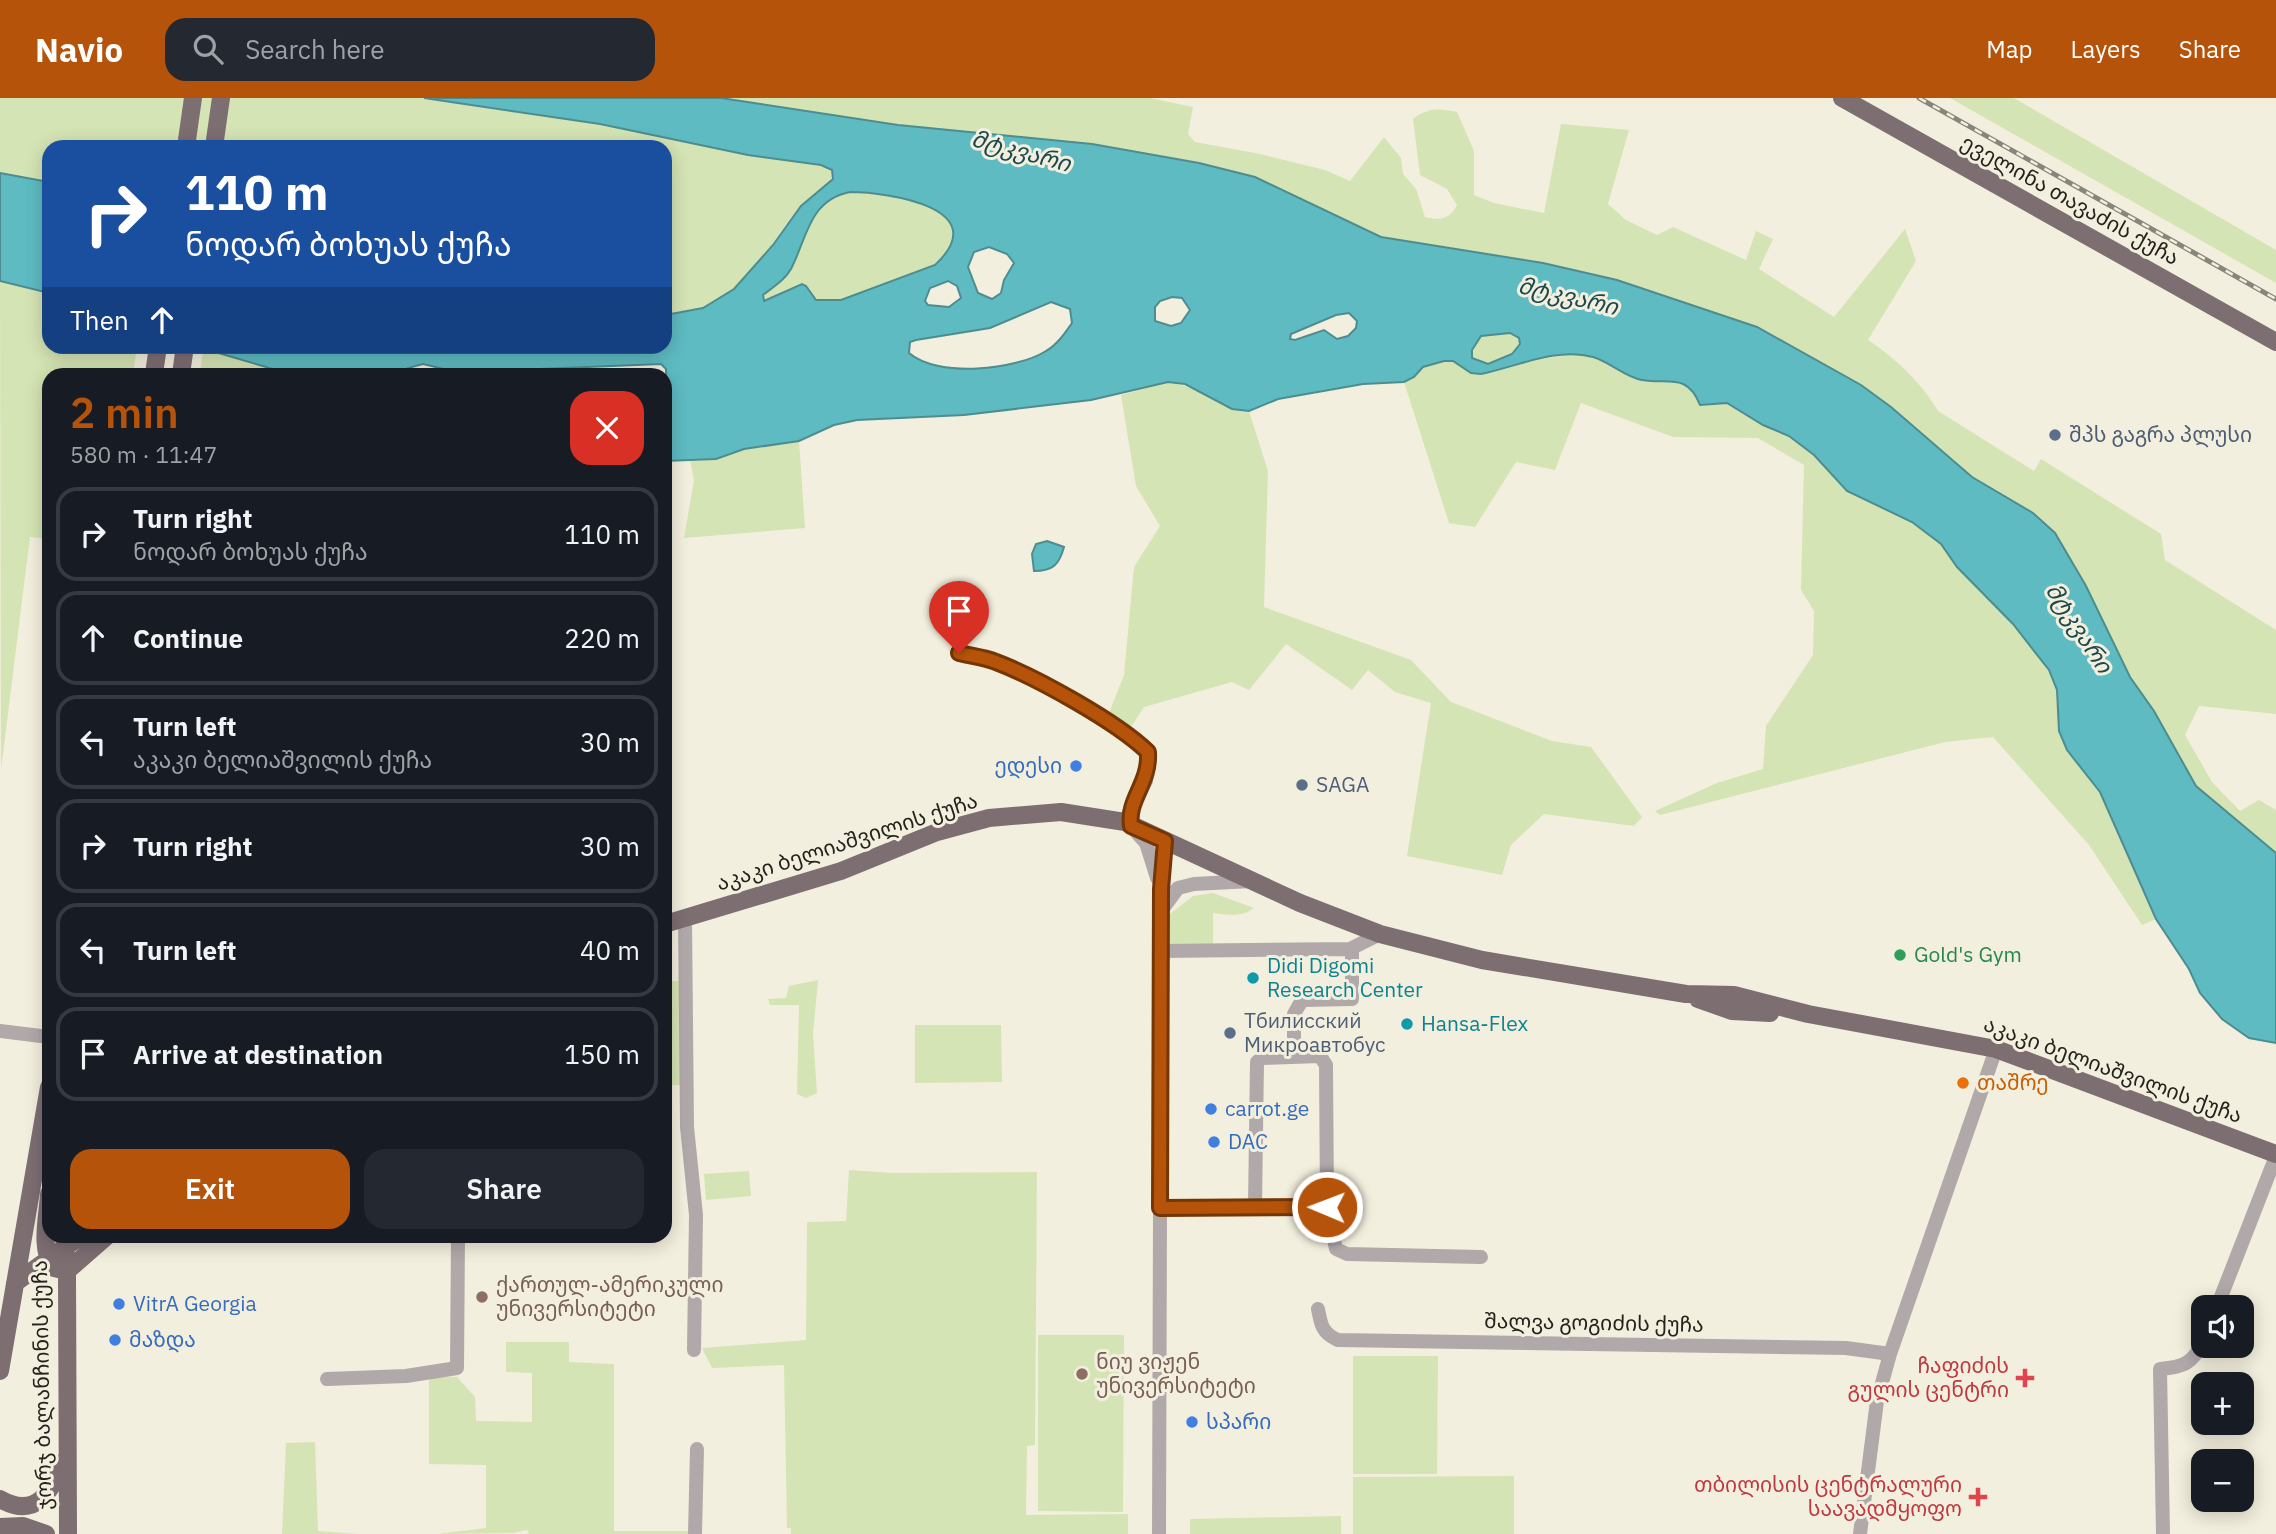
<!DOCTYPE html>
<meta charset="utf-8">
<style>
:root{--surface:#171b24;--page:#242831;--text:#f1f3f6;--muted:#9ea1a6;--line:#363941;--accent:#b45309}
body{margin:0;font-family:"IBM Plex Sans","Noto Sans Georgian",sans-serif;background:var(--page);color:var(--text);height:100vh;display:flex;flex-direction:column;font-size:26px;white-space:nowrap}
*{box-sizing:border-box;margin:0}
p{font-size:23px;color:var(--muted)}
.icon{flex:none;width:38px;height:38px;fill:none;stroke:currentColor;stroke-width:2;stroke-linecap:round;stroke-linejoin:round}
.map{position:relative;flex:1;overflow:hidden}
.drawer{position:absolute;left:42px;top:270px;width:630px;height:875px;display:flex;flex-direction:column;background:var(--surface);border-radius:21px;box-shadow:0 4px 18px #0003}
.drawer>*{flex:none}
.guide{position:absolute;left:42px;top:42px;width:630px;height:214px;border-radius:21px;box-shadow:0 4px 18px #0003;background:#1a4fa0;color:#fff;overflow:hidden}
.tools{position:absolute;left:2191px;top:1197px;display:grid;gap:14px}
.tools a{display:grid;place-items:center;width:63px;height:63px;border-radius:14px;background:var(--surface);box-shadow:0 4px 18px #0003;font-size:35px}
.pin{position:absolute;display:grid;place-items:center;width:60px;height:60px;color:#fff;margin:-72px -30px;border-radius:50% 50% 50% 0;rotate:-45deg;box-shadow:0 0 7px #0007}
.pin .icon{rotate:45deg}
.me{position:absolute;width:77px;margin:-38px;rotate:271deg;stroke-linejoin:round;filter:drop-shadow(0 0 5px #0008)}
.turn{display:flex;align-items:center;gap:24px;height:147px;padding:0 28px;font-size:32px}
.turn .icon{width:91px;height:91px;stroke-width:2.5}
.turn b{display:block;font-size:49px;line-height:60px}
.then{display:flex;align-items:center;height:66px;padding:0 28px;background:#0003;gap:14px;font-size:26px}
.round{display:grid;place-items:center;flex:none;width:74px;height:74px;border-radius:21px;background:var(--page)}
.summary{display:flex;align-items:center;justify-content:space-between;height:119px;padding:0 28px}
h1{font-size:42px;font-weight:600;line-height:52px;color:var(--accent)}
.action{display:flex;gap:14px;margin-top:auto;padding:14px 28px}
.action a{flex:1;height:80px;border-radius:21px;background:var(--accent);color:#fff;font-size:28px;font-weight:600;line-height:80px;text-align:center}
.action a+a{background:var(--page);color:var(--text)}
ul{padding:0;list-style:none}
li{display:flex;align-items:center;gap:21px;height:94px;margin:0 14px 10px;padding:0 14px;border:4px solid var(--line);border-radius:21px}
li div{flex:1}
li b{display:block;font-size:26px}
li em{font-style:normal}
header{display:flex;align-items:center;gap:42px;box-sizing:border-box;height:98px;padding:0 35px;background:var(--accent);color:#fff}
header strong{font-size:33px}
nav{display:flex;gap:38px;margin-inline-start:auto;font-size:24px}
.search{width:490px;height:63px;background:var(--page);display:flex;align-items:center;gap:18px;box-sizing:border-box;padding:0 24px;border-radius:21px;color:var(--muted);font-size:26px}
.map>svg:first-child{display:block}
.green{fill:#d5e4b4}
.water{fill:#5ebbc2;stroke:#4d8d90;stroke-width:2;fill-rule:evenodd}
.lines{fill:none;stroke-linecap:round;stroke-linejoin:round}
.minor{stroke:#b1a8aa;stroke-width:14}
.major{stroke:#7d6e72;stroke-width:18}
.rail-casing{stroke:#88857a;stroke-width:5}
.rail{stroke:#f3efde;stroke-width:2.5;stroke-dasharray:8;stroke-linecap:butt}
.route-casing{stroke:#753606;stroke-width:18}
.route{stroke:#b45309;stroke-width:12}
.service-dot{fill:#5c6f8a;stroke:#f3efde;stroke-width:2.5}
.shop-dot{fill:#3f7fe0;stroke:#f3efde;stroke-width:2.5}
.leisure-dot{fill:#2e9e5b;stroke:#f3efde;stroke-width:2.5}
.culture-dot{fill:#0f9aa8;stroke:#f3efde;stroke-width:2.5}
.food-dot{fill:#e8710a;stroke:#f3efde;stroke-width:2.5}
.education-dot{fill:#8d6e63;stroke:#f3efde;stroke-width:2.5}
.health-dot{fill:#e0444e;stroke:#f3efde;stroke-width:2.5}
.labels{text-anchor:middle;stroke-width:6;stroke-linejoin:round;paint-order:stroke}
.street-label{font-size:21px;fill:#24221c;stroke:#f3efde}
.service-label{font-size:21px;fill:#4e5e75;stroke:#f3efde;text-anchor:start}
.shop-label{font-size:21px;fill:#366cbe;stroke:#f3efde;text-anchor:start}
.leisure-label{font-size:21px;fill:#27864d;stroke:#f3efde;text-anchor:start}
.culture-label{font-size:21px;fill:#0d838f;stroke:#f3efde;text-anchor:start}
.food-label{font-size:21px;fill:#c56008;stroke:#f3efde;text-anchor:start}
.education-label{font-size:21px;fill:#785e54;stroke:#f3efde;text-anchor:start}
.health-label{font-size:21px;fill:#be3a42;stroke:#f3efde;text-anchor:end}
.water-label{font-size:23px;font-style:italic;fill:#1d484c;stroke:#f3efde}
</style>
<header>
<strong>Navio</strong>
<div class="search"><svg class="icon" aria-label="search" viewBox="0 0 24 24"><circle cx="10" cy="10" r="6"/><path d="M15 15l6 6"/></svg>Search here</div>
<nav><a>Map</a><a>Layers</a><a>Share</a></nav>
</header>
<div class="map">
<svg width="2276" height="1436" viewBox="0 0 2276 1436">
<rect width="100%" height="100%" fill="#f3efde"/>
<!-- green -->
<path class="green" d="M0,0H424L600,26L748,57L827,68L834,77C830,91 813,95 803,105C772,140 750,193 702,210C691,214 677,215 665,217V49H49V84L0,75Z
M721,0H1150L1193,9L1188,36L1195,44L1260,56L1325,72L1350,83L1384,39L1401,60L1403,76L1416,91L1425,119C1440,123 1450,121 1457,107L1447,91L1420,77L1413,21C1427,10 1439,10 1457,14L1474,53V97L1494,105L1544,115L1561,26L1629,32L1608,106L1626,122L1657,137L1673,129L1746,162L1756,133L1773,141L1759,171L1834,219L1905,131L1916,163L1868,242C1894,259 1923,286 1938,313L2034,373L2041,361L2161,436L2165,462L2276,532V616L2199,608L2185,637L2212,684L2240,713L2259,702L2276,712V755L2196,688L2154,613L2130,579L2086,488L2055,435L2033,415L1972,380L1891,309L1861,287L1757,229L1617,182L1543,165L1381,139L1255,79L1200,65L1092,46L898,27Z
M1950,0H2014L2276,152V185Z
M850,94C888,94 996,109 936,167L841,202H816L806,188L802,186L764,203L763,197C772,189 784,183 790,171C807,140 809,102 850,94Z
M0,183L49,195V248L137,249L133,276H49V441L30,439L1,672Z
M1511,235L1519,240L1520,246L1512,256L1488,266L1472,260L1474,248L1481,238Z
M203,251L285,274L290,276H200Z
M1570,257C1585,258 1599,259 1613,266C1622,270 1631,280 1641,282C1667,288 1687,273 1700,307L1727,305L1763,327L1789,338L1814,357L1847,393L1912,424L1941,446L1957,469L2013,526L2049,572L2057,592L2059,633L2067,652L2100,694L2156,821L2142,827L2089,747L1993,639L1945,644L1660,717L1655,713L1717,685L1763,671L1766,628L1813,557L1814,513L1801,492L1804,367L1758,340L1673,339L1581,305L1555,372L1516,364L1475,429L1449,425L1404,284C1419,277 1434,256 1453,263C1464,267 1470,277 1483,275C1496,274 1509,268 1521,265C1537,261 1553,259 1570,257Z
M1168,284C1197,288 1220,308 1249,313L1268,373L1264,509L1411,562L1451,604L1552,643L1591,649L1642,719L1634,728L1544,716L1511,747L1502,777L1407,758L1431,605L1395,594L1368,572L1352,592L1286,546L1249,592L1232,584L1144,609L1131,629L1109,615L1124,577L1134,469L1160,428L1136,388L1121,297Z
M799,343L805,430L684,440L694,382L690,363L716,361L744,351Z
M1213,795L1254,810C1244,819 1226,817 1213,815V848L1170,849V816L1193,798Z
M818,882L813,936L817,995L806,1000L797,996L799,907H770L768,901L786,900L789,888Z
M665,883H682V987H665Z
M915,927H1001L1002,984L915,985Z
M849,1072L892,1075L1037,1074L1035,1347L1027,1348L1026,1417L1128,1416V1436H791V1430H787L784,1267L712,1270L702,1250L806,1242L807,1124L846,1123Z
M749,1073L751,1098L706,1102L704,1076Z
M1038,1237H1124L1123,1414L1038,1413Z
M506,1244H569V1264L614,1266V1433H690V1436H529L527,1432L513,1435L437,1436L486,1430V1367L429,1366V1279H457L475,1299L476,1323L532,1324V1275L506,1274Z
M1353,1258H1438L1437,1376H1353Z
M315,1344L318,1433L358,1436H282L286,1345Z
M1514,1378V1436H1353V1379Z
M1341,1418V1436H1190V1421Z"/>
<!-- water -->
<path class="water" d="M424,0H721L898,27L1092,46L1199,65L1255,79L1381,139L1543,165L1617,182L1757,229L1861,287L1891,309L1972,379L2033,415L2055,435L2086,488L2130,579L2154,613L2196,688L2276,755V945L2249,940L2222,921L2200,895L2189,871L2156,821L2100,694L2067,652L2059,633L2057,592L2049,572L2013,526L1957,469L1941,446L1912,424L1847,393L1814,357L1789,338L1763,327L1727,305L1700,307C1687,274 1668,287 1642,282C1625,279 1610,264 1593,259C1556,249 1516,269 1481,276L1471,275L1453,263H1444L1423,269L1414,279L1404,284L1363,286L1278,301L1249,313L1232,311L1185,286L1168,284L1091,302L964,317L857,322L834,327L799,343L744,351L716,361L665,363L666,271L661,266L491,273L448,272L423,266L408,270L412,276H290L198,249L665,248V217L703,210L734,191L773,147L801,108L833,81L832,72L821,67L748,57L600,26ZM850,94C888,94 996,110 935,167L841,202H816L806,188L802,186L764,203L763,197C773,189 784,183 791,171C807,140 809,102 850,94ZM989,149L1007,156L1014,165L1004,182L1001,195L992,201L978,195L968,169L974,154ZM948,183L957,188L961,200L949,209L928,207L925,203L930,190ZM1172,199L1182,200L1190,212L1181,225L1171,228L1155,223V209L1160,203ZM1051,204L1070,211L1072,225C1065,235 1057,247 1046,253C1016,272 938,280 909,255L910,244L916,242L990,230ZM1349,215L1357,223L1356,230L1348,238L1337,241L1324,232L1295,242L1290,241L1291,236L1336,217ZM1510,235L1519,240L1520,246L1512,256L1488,266L1472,260V252L1481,238Z
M0,75L49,84V195L0,183Z
M1047,443L1064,449C1059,467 1053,473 1034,473L1032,456L1036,446Z"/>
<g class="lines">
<!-- minor -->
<path class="minor" d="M959,555C971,558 984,559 996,564C1036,578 1118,625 1148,654L1146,683L1129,714L1131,728L1146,745L1157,780
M1161,813L1178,790L1194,786L1252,783
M685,820L687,1029L696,1117L694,1252
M1161,853L1350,851L1380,836
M0,933L49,939
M1294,957V916L1302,902L1352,901V851
M1255,1108L1257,964L1262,960L1320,958L1326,967L1327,1109L1336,1151L1347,1156L1481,1159
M1160,1110L1327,1109
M2217,1209L2276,1058
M1318,1211C1321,1227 1322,1235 1338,1242L1846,1250L1890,1256
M327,1281L406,1278L457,1270L458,1138
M695,1436L697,1351
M1159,1436L1161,791L1165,743
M1860,1436L1877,1303L1890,1256L1996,951
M2163,1436L2160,1271C2183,1269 2193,1266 2203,1243"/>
<!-- major -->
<path class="major" d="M1842,0L2276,244
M186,49L193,0
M214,49L221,0
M154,276L158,248
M181,276L185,248
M665,826L841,773L937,734L989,720L1061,714L1125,724L1300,805L1380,836L1482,862L1686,896L1734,897L1808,916L1996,951L2276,1056
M1698,901L1732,913L1770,915
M49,1096C48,1118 39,1152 54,1170L67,1173
M64,1138L67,1173L68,1436
M67,1173L107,1138
M15,1185L81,1138
M0,1273L49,989
M0,1401C37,1422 51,1393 63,1364
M0,1429L23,1428L46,1436"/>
<defs>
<path id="rail" d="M1919,0L2276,201"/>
</defs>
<!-- rail casing -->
<use href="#rail" class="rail-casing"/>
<!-- rail -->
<use href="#rail" class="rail"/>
</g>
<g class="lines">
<defs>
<path id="route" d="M959,555C971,558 984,559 996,564C1036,579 1117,624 1148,654C1150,686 1127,701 1131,728L1165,743L1161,791L1160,1110L1327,1109"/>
</defs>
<!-- route casing -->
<use href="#route" class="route-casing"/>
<!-- route -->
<use href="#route" class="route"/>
</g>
<!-- markers -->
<g class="service-dot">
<circle cx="2055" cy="337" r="7"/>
<circle cx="1302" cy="687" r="7"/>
<circle cx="1230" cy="935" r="7"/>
</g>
<g class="shop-dot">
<circle cx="1076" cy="668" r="7"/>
<circle cx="1211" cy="1011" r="7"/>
<circle cx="1214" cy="1044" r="7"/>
<circle cx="119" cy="1206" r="7"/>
<circle cx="115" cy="1242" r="7"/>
<circle cx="1192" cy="1324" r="7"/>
</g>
<circle class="leisure-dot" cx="1900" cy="857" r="7"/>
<g class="culture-dot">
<circle cx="1253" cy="880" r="7"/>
<circle cx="1407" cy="926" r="7"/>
</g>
<circle class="food-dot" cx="1963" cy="985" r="7"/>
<g class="education-dot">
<circle cx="482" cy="1199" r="7"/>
<circle cx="1082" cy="1276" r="7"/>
</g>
<g class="health-dot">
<path d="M2021.5 1269.5h7v7h7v7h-7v7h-7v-7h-7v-7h7z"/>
<path d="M1974.5 1388.5h7v7h7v7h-7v7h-7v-7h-7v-7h7z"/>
</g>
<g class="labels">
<!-- street labels -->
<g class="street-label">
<text transform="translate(2070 102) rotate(29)" y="7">ეველინა თავაძის ქუჩა</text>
<text transform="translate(847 744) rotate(-18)" y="7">აკაკი ბელიაშვილის ქუჩა</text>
<text transform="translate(2113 972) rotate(20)" y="7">აკაკი ბელიაშვილის ქუჩა</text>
<text transform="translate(1594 1225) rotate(1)" y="7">შალვა გოგიძის ქუჩა</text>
<text transform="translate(42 1287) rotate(-91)" y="7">ჯორჯ ბალანჩინის ქუჩა</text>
</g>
<!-- service labels -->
<g class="service-label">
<text x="2069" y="344">შპს გაგრა პლუსი</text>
<text x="1316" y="694">SAGA</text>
<text x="1244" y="930">Тбилисский<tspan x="1244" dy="24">Микроавтобус</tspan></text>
</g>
<!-- shop labels -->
<g class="shop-label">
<text x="1062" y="675" text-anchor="end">ედესი</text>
<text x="1225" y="1018">carrot.ge</text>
<text x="1228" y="1051">DAC</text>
<text x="133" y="1213">VitrA Georgia</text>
<text x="129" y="1249">მაზდა</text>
<text x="1206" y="1331">სპარი</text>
</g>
<!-- leisure labels -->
<g class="leisure-label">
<text x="1914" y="864">Gold's Gym</text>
</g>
<!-- culture labels -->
<g class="culture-label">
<text x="1267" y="875">Didi Digomi<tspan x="1267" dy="24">Research Center</tspan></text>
<text x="1421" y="933">Hansa-Flex</text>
</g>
<!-- food labels -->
<g class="food-label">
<text x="1977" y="992">თაშრე</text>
</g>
<!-- education labels -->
<g class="education-label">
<text x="496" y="1194">ქართულ-ამერიკული<tspan x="496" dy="24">უნივერსიტეტი</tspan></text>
<text x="1096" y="1271">ნიუ ვიჟენ<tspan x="1096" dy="24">უნივერსიტეტი</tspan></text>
</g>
<!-- health labels -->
<g class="health-label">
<text x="2009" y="1275">ჩაფიძის<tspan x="2009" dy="24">გულის ცენტრი</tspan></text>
<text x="1962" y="1394">თბილისის ცენტრალური<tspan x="1962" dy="24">საავადმყოფო</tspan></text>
</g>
<!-- water labels -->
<g class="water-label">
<text transform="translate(1021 53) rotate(15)" y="8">მტკვარი</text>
<text transform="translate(1568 198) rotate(13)" y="8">მტკვარი</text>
<text transform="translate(2079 530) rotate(57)" y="8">მტკვარი</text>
</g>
</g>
</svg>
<div class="tools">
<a><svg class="icon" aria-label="sound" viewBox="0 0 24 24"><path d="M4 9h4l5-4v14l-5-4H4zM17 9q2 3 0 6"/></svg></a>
<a>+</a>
<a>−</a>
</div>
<div class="pin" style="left:959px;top:555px;background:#d93025"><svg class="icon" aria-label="arrive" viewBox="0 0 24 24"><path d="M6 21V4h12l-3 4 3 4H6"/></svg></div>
<svg class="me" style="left:1327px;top:1109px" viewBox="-20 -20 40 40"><circle r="17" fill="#b45309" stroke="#fff" stroke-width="3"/><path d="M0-11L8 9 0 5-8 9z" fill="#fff"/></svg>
<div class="guide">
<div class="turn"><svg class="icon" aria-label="right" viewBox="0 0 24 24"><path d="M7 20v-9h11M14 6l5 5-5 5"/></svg><div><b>110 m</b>ნოდარ ბოხუას ქუჩა</div></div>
<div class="then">Then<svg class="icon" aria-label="ahead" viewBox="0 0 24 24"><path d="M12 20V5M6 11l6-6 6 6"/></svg></div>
</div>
<section class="drawer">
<div class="summary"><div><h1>2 min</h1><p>580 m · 11:47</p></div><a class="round" style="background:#d93025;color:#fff"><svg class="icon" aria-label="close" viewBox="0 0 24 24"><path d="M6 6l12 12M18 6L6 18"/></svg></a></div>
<ul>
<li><svg class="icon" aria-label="right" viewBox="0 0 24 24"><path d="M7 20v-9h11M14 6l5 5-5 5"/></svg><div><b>Turn right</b><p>ნოდარ ბოხუას ქუჩა</p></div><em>110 m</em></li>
<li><svg class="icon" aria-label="ahead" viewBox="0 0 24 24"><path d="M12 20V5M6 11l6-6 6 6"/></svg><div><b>Continue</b></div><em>220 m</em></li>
<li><svg class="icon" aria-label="left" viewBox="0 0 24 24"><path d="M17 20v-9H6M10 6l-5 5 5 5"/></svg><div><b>Turn left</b><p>აკაკი ბელიაშვილის ქუჩა</p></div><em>30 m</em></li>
<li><svg class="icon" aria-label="right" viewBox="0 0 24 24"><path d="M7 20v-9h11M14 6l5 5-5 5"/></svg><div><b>Turn right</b></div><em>30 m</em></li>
<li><svg class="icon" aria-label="left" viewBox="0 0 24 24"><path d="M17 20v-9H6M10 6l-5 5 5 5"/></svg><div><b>Turn left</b></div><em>40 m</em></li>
<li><svg class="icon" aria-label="arrive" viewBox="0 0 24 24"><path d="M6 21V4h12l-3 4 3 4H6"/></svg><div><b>Arrive at destination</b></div><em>150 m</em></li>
</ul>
<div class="action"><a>Exit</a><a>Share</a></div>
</section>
</div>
